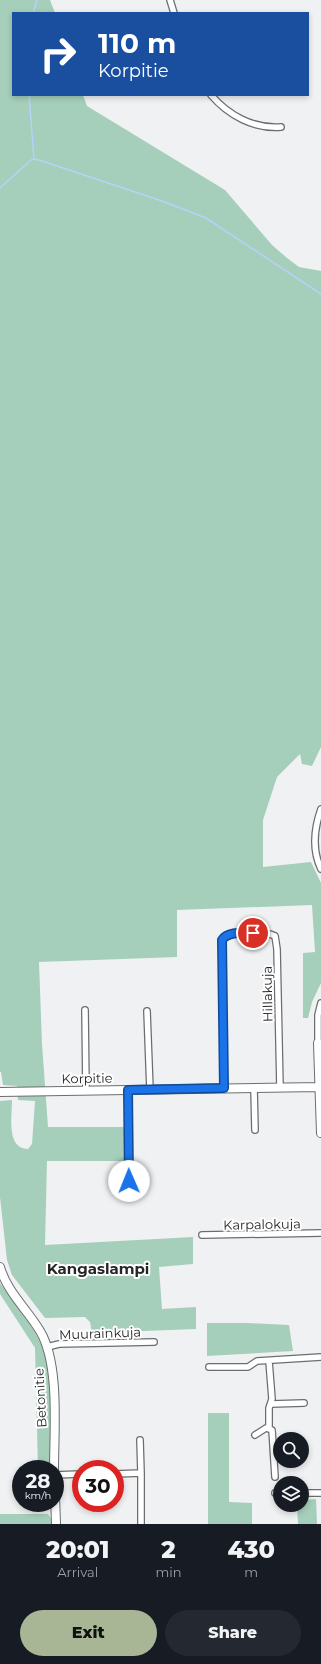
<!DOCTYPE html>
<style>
:root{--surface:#171b24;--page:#242831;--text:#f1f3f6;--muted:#9ea1a6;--accent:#a9b695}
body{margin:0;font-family:Montserrat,sans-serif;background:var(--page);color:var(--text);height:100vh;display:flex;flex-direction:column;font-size:15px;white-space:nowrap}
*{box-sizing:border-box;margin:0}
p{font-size:13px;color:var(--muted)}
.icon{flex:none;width:22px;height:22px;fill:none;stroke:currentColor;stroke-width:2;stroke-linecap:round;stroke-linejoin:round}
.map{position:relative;height:1524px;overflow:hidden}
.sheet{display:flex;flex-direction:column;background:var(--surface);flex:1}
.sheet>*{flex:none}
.guide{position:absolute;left:12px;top:12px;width:297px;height:84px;border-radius:0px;box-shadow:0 2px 6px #0003;background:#1a4fa0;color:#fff;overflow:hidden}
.fabs{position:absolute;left:273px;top:1432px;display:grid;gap:8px}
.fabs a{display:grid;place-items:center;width:36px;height:36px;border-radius:50%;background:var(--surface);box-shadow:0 2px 6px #0003;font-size:20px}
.speed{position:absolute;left:12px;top:1460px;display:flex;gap:8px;font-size:20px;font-weight:700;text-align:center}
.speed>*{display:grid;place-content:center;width:52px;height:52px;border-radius:50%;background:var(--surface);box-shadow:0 2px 6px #0003;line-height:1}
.speed small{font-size:10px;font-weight:400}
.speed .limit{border:6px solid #d22;background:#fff;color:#111}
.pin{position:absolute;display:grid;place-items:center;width:34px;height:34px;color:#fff;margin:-17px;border:2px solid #fff;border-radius:50%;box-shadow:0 1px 4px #0007}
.me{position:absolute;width:44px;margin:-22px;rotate:359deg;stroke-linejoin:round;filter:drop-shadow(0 0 3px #0008)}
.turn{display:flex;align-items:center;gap:14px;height:84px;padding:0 20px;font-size:18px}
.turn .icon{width:52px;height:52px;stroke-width:2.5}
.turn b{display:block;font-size:28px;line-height:34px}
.eta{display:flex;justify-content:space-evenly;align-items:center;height:68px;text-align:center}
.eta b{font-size:24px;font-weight:800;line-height:28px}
.button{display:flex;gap:8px;margin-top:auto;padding:8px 20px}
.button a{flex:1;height:46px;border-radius:24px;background:var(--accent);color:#111;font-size:16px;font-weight:800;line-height:46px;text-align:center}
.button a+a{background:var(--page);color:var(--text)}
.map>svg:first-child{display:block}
.green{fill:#a5cfba}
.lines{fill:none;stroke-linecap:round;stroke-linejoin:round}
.stream{stroke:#b8d0fc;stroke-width:1.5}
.street-casing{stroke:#6c6d6f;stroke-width:8}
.secondary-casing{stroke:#6c6d6f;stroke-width:10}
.street{stroke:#fff;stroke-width:5.5}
.secondary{stroke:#fff;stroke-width:8}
.route-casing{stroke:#114b97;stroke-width:10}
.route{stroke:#1a73e8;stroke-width:7}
.labels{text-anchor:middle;stroke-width:4;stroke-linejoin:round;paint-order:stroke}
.street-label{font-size:13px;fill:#262627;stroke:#fefeff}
.quarter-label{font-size:15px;font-weight:bold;fill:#262627;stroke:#fefeff}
</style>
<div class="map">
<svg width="321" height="1524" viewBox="0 0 321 1524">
<rect width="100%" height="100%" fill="#f0f1f3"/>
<!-- green -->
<path class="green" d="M0,0H50L55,13H13V95H83L87,106L225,190L272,245L287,258L299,267L321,271V747L312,766L302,764L300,754L277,777L263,820V867L311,862L321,883V983L312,1002L308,1018H303V953L315,952L312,905L177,910V957L39,962L42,1044L48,1127H126V1161H47L45,1245L193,1237V1264L159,1267L162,1309L196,1307V1329L92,1333L90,1322L85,1317L45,1318L12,1275L7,1260L0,1197V1101L12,1100C12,1116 6,1149 28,1149L32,1144L35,1101L18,1100L17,1086L3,1085L1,1072H0Z
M0,1283C14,1303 31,1322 41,1344C55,1374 50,1435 51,1469H38L35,1348L0,1294Z
M207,1323H248L289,1325L293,1351L207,1356Z
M208,1413H229V1502L252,1503V1524H208Z
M316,1499L317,1524H298L297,1505H302V1500Z
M0,1514H48L51,1518L52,1524H0Z"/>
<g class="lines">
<!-- stream -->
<path class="stream" d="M33,13L37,0
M29,95L34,159
M0,188L31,160L34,159L39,160L162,201L206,218L321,294"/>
<defs>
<path id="street" d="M170,0L174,13
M211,95C229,116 254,129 281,127
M321,809C314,829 312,850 321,869
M85,1010L86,1090
M147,1011L150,1090
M318,1043V1015L321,1003
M224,1088L222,940C229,929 264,931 275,936L277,949L280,1088
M254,1088L255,1130
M128,1090L129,1181
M202,1235L321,1233
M47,1347L59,1344L154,1342
M209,1367H248L257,1361L321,1357
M271,1404L304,1403
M269,1428V1408L272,1399L269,1361
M255,1435L266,1428L272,1430L275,1477
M140,1440L141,1473
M115,1474L141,1473V1524
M55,1475L81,1474
M275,1493H280
M302,1493H321"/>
<path id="secondary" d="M318,1043L321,1133
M0,1092L319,1087
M0,1267C7,1292 27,1309 40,1331C60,1364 54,1430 54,1469
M55,1496L56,1524"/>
</defs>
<!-- street casing -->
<use href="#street" class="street-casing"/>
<!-- secondary casing -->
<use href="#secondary" class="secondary-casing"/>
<!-- street -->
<use href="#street" class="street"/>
<!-- secondary -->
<use href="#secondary" class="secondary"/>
</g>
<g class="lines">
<defs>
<path id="route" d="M129,1181L128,1090L224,1088L222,940C228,931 243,933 253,933"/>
</defs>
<!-- route casing -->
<use href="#route" class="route-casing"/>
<!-- route -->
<use href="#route" class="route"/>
</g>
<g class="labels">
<!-- street labels -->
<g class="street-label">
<text transform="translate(267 994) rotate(-91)" y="5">Hillakuja</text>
<text transform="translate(87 1078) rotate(-1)" y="5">Korpitie</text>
<text transform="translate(262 1224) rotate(-1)" y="5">Karpalokuja</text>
<text transform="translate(100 1333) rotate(-2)" y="5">Muurainkuja</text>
<text transform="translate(40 1398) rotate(-93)" y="5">Betonitie</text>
</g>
<!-- quarter labels -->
<g class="quarter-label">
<text x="98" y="1274">Kangaslampi</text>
</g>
</g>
</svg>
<div class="fabs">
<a><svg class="icon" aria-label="search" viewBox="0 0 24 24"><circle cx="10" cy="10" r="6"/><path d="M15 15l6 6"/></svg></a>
<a><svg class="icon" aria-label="layers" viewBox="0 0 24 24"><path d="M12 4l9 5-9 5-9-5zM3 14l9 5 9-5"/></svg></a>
</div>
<div class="speed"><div>28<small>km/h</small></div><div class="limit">30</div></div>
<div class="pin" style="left:253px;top:933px;background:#d93025"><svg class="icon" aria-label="arrive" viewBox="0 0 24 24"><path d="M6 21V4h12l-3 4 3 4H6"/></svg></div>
<svg class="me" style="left:129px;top:1181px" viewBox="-20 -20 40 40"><circle r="19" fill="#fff"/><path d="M0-13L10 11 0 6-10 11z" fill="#1a73e8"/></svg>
<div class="guide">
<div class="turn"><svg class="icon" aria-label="right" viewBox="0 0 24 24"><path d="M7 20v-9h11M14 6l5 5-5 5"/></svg><div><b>110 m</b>Korpitie</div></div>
</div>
</div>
<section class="sheet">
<div class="eta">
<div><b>20:01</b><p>Arrival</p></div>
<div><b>2</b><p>min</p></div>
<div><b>430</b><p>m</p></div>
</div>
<div class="button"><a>Exit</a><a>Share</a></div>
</section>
